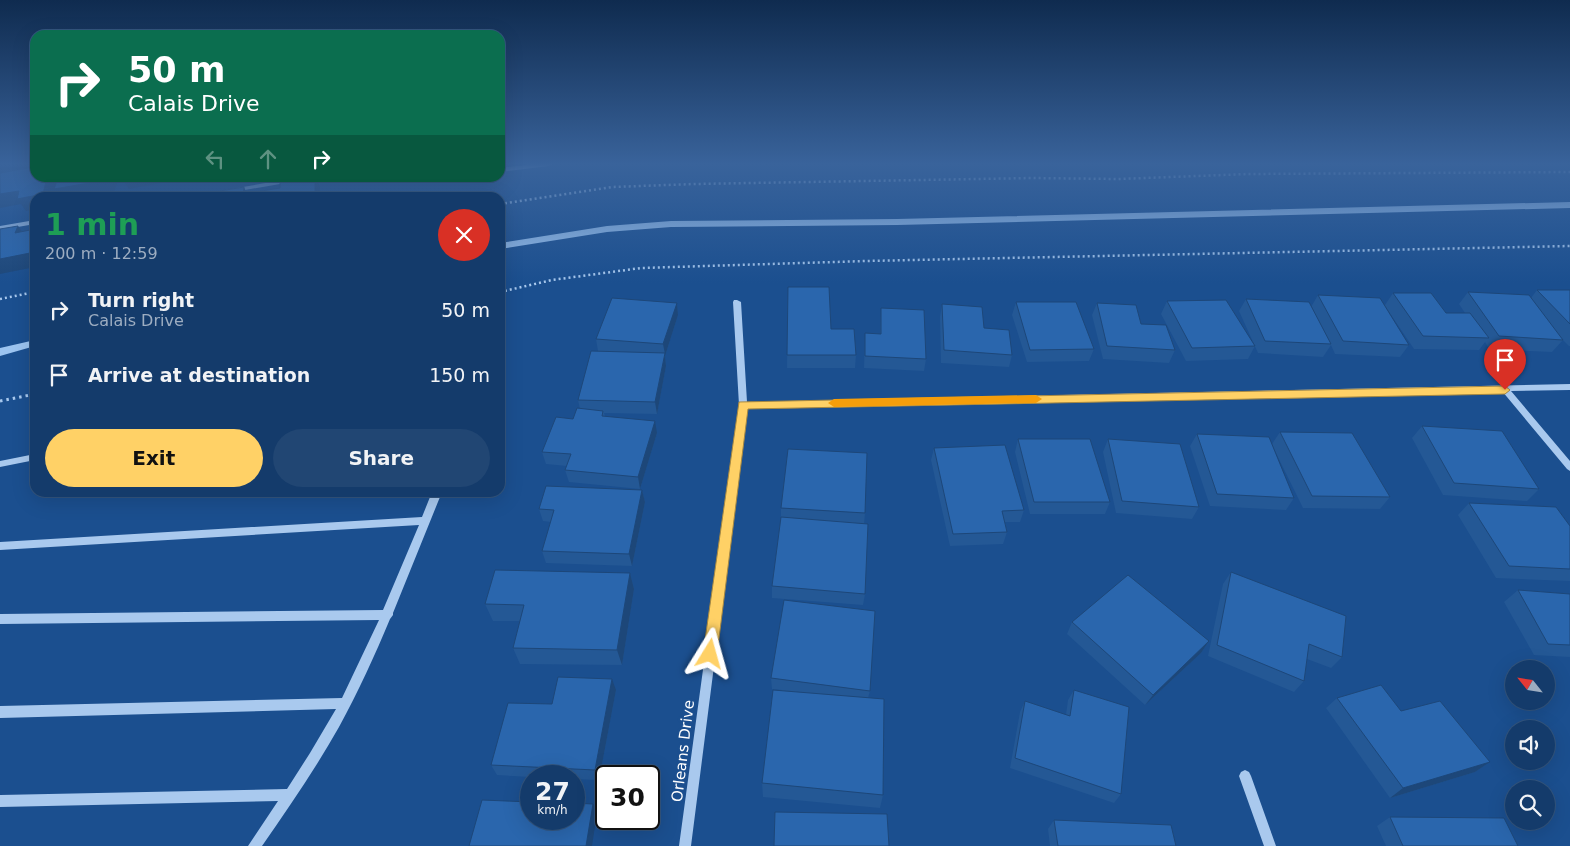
<!DOCTYPE html>
<meta charset="utf-8">
<style>
:root{--surface:#143b6b;--page:#214673;--text:#f1f3f6;--muted:#9dadc1;--line:#33557e;--accent:#ffd166}
body{margin:0;font-family:"DejaVu Sans",sans-serif;background:var(--page);color:var(--text);height:100vh;display:flex;flex-direction:column;font-size:19px;white-space:nowrap}
*{box-sizing:border-box;margin:0}
p{font-size:16px;color:var(--muted)}
.icon{flex:none;width:28px;height:28px;fill:none;stroke:currentColor;stroke-width:2;stroke-linecap:round;stroke-linejoin:round}
.map{position:relative;flex:1;overflow:hidden}
.side{position:absolute;left:30px;top:192px;width:475px;height:305px;display:flex;flex-direction:column;background:var(--surface);border-radius:15px;box-shadow:0 5px 20px #0002,0 0 0 1px var(--line)}
.side>*{flex:none}
.hud{position:absolute;left:30px;top:30px;width:475px;height:152px;border-radius:15px;box-shadow:0 5px 20px #0002,0 0 0 1px var(--line);background:#0b6e4f;color:#fff;overflow:hidden}
.needle{width:32px;rotate:300deg}
.controls{position:absolute;left:1505px;top:660px;display:grid;gap:10px}
.controls a{display:grid;place-items:center;width:50px;height:50px;border-radius:50%;background:var(--surface);box-shadow:0 5px 20px #0002,0 0 0 1px var(--line);font-size:25px}
.speed{position:absolute;left:520px;top:765px;display:flex;gap:10px;font-size:25px;font-weight:700;text-align:center}
.speed>*{display:grid;place-content:center;width:65px;height:65px;border-radius:50%;background:var(--surface);box-shadow:0 5px 20px #0002,0 0 0 1px var(--line);line-height:1}
.speed small{font-size:12px;font-weight:400}
.speed .limit{border:2px solid #111;border-radius:8px;background:#fff;color:#111}
.pin{position:absolute;display:grid;place-items:center;width:42px;height:42px;color:#fff;margin:-51px -21px;border-radius:50% 50% 50% 0;rotate:-45deg;box-shadow:0 0 5px #0007}
.pin .icon{rotate:45deg}
.me{position:absolute;width:55px;margin:-28px;rotate:8deg;stroke-linejoin:round;filter:drop-shadow(0 0 4px #0008)}
.turn{display:flex;align-items:center;gap:18px;height:105px;padding:0 15px;font-size:22px}
.turn .icon{width:65px;height:65px;stroke-width:2.5}
.turn b{display:block;font-size:35px;line-height:42px}
.lanes{display:flex;align-items:center;height:48px;padding:0 15px;background:#0003;justify-content:center;gap:25px;direction:ltr}
.lanes .off{opacity:.35}
.round{display:grid;place-items:center;flex:none;width:52px;height:52px;border-radius:26px;background:var(--page)}
.head{display:flex;align-items:center;justify-content:space-between;height:85px;padding:0 15px}
h1{font-size:30px;font-weight:800;line-height:38px;color:#1e9e55}
.button{display:flex;gap:10px;margin-top:auto;padding:10px 15px}
.button a{flex:1;height:58px;border-radius:30px;background:var(--accent);color:#111;font-size:20px;font-weight:800;line-height:58px;text-align:center}
.button a+a{background:var(--page);color:var(--text)}
ul{padding:0;list-style:none}
li{display:flex;align-items:center;gap:15px;height:65px;padding:0 15px}
li div{flex:1}
li b{display:block;font-size:19px}
li em{font-style:normal}
.map>svg:first-child{display:block}
.lines{fill:none;stroke-linecap:round;stroke-linejoin:round}
.stream{fill:#9cc4f0;fill-rule:evenodd}
.path-far1{stroke:#a9c9ee;stroke-width:2.5;stroke-dasharray:2 3;stroke-linecap:butt}
.path{stroke:#a9c9ee;stroke-width:3;stroke-dasharray:2.5 4;stroke-linecap:butt}
.minor{fill:#a9c9ee;fill-rule:evenodd}
.wall{fill:#245895}
.shaded-wall{fill:#1d4779}
.building{fill:#2a66ad;stroke:#1d4779}
.route{fill:#ffd166;stroke:#a68842}
.slow{fill:#f59e0b}
.labels{text-anchor:middle;stroke-width:5;stroke-linejoin:round;paint-order:stroke}
.street-label{font-size:15px;fill:#fff;stroke:#1b4f8f}
</style>
<div class="map">
<svg width="1570" height="846" viewBox="0 0 1570 846">
<rect width="100%" height="100%" fill="#1b4f8f"/>
<g class="lines">
<!-- stream -->
<path class="stream" d="M1570,202V208L897,225L671,227L607,232L500,249V243L607,226L671,221L897,219Z
M35,340V346L0,356V348Z"/>
<!-- path-far1 -->
<path class="path-far1" d="M500,204L612,187L694,184L1032,178L1118,179L1248,174L1570,172
M500,292L552,280L641,268L866,261L1570,246
M0,299L35,292"/>
<!-- path -->
<path class="path" d="M0,401L35,394"/>
<!-- minor -->
<path class="minor" d="M533,164H552L549,166L500,172V168Z
M294,178H306L303,180L198,198H180Z
M411,178H435C430,181 416,181 411,178Z
M35,220V224L0,230V226Z
M734,300H737L741,302L747,402L1570,384V390L1511,391L1570,461V471L1567,469L1502,391L747,408L691,846H679L739,405L733,302Z
M35,454V460L0,467V461Z
M432,492H442L393,613V615L390,619C375,655 358,692 339,727C316,768 289,807 262,846H248L278,801L0,807V795L287,789L310,753L336,709L0,718V706L342,698L379,620L0,624V614L383,610L419,525L0,550V542L422,517Z
M1245,770L1249,772L1251,776L1276,846H1264L1239,776L1241,772Z"/>
</g>
<!-- wall -->
<path class="wall" d="M788,287L856,355L855,368H787Z
M1537,290H1570V346H1569L1563,340L1552,352L1489,349L1485,342L1479,350L1414,349L1385,306L1409,345L1400,357L1335,354L1331,345L1323,357L1258,353L1239,311L1246,299L1311,307L1318,295L1385,305L1393,293L1446,313H1465L1459,304L1468,292L1531,298Z
M1167,301L1255,346L1248,359L1186,361L1161,314Z
M1016,302L1094,349L1089,361L1027,362L1012,315Z
M677,303L678,315L665,356L666,366L657,414L604,413L605,416L657,433L640,489L569,482L565,470L567,466L546,464L542,452L573,419L580,409L578,400L598,351L596,339Z
M1097,303L1141,324L1175,350L1169,363L1103,359L1092,315Z
M942,304L984,328L1012,355L1009,367L941,363L940,317Z
M881,308L926,359L924,371L864,368L865,333L880,334Z
M1422,426L1539,489L1527,501L1443,495L1412,438Z
M1280,432L1390,497L1380,509L1303,508L1272,445L1294,498L1286,510L1210,506L1190,446L1197,434L1272,444Z
M1018,439L1110,502L1105,514H1030L1015,452Z
M1108,439L1199,507L1192,519L1116,513L1103,452Z
M934,448L1024,510L1020,522H1005L1007,532L1003,544L950,546L931,460Z
M642,490L645,502L632,566L546,563L542,551L551,522L543,521L539,509Z
M1469,503L1570,526V581L1496,578L1458,515Z
M781,508L865,513L864,524L865,594L863,605L772,598V586L781,517Z
M1231,572L1342,657L1331,668L1307,659L1304,681L1294,692L1208,656L1223,584Z
M630,573L634,589L622,665L520,664L513,648L520,621H493L485,604Z
M1518,590L1570,594V657L1534,655L1504,602Z
M1072,622L1209,641L1201,653L1145,705L1067,634Z
M771,678L870,691L868,698L883,795L880,808L763,797L762,783L782,690L772,689Z
M616,690L599,780L574,779V776L531,777L497,775L491,765L552,704Z
M1074,690L1121,794L1114,803L1010,768L1020,712L1025,701L1066,715L1068,700Z
M1337,698L1401,711L1490,762L1475,772L1390,798L1326,708Z
M1390,817L1518,846H1386L1377,826Z
M1054,820L1176,846H1050L1048,829Z"/>
<!-- shaded-wall -->
<path class="shaded-wall" d="M0,164H35V167L0,172Z
M47,178H119L114,192L85,198H60L55,191L54,198H35V209L26,211L21,204L0,208V194Z
M121,178H189L129,189Z
M198,178H218L200,181Z
M315,178H316L320,187V198H315Z
M244,187L249,198L243,194Z
M210,192L213,198H209Z
M18,226L27,238L15,233Z
M35,252V267L0,274V259Z
M677,303L678,315L665,356L666,366L657,414L655,402L665,354L663,344Z
M655,421L657,433L640,489L638,477Z
M642,490L645,502L632,566L629,554Z
M630,573L634,589L622,665L617,650Z
M1209,641L1201,653L1145,705L1153,695Z
M612,679L616,690L599,780L595,770Z
M1490,762L1475,772L1390,798L1403,788Z
M593,804L597,813L592,846H586Z"/>
<!-- building -->
<path class="building" d="M35,167V178H47L43,194L17,199L19,191L0,194V173Z
M58,178H108L107,180L54,189Z
M298,178H315V198H219L220,191L244,187L243,194L280,188V181Z
M210,192L209,198H185L186,196Z
M18,226L15,233L35,229V252L0,259V229Z
M788,287H829L831,329H854L856,355H787Z
M1537,290H1570V324Z
M1468,292L1529,295L1563,340L1499,336Z
M1393,293H1431L1446,313H1470L1489,338L1423,336Z
M1318,295L1380,298L1409,345L1343,341Z
M612,298L677,303L663,344L596,339Z
M1246,299L1309,302L1331,344L1265,341Z
M1226,300L1255,346L1192,348L1167,301Z
M1016,302H1076L1094,349L1030,350Z
M1097,303L1136,305L1141,324L1166,325L1175,350L1107,346Z
M942,304L982,307L984,328L1009,330L1012,355L944,350Z
M881,308L924,310L926,359L865,356V333L881,334Z
M591,351L665,353L655,402L578,400Z
M577,408L603,411L602,416L655,421L638,477L565,470L571,454L542,452L556,417L573,419Z
M1422,426L1502,431L1539,489L1454,483Z
M1280,432L1352,433L1390,497L1312,496Z
M1197,434L1269,437L1294,498L1217,494Z
M1018,439H1090L1110,502H1034Z
M1108,439L1180,444L1199,507L1122,501Z
M1005,445L1024,510L1002,511L1007,532L953,534L934,448Z
M788,449L867,453L865,513L781,508Z
M546,486L642,490L629,554L542,551L554,510L539,509Z
M1469,503L1556,507L1570,526V569L1509,566Z
M781,517L868,524L865,594L772,586Z
M495,570L630,573L617,650L513,648L524,605L485,604Z
M1231,572L1346,616L1342,657L1309,644L1304,681L1217,645Z
M1128,575L1209,641L1153,695L1072,622Z
M1518,590L1570,594V645L1548,644Z
M784,600L875,611L870,691L771,678Z
M558,677L612,679L595,770L491,765L508,703L552,704Z
M1381,685L1401,711L1440,701L1490,762L1403,788L1337,698Z
M773,690L884,699L883,795L762,783Z
M1074,690L1129,707L1121,794L1015,758L1025,701L1070,716Z
M482,800L531,802V819H574V803L593,804L586,846H469Z
M775,812L887,814L889,846H774Z
M1390,817L1504,818L1518,846H1403Z
M1054,820L1171,825L1176,846H1058Z"/>
<!-- sky -->
<linearGradient id="sky" x2="0" y2="1"><stop stop-color="#0f2b4f"/><stop offset="0.58" stop-color="#39639b"/><stop offset="1" stop-color="#39639b" stop-opacity="0"/></linearGradient>
<rect width="1570" height="283" fill="url(#sky)"/>
<!-- route -->
<path class="route" d="M1505,386L1510,390L1505,394L748,409L717,654L715,659L710,661L705,659L703,654L739,402Z"/>
<!-- slow -->
<path class="slow" d="M1036,395L1042,399L1036,403L834,407L828,403L834,399Z"/>
<g class="labels">
<!-- street labels -->
<g class="street-label">
<text transform="translate(683 751) rotate(-83)" y="5">Orleans Drive</text>
</g>
</g>
</svg>
<div class="controls">
<a><svg class="needle" viewBox="-14 -14 28 28"><path d="M0-13l5 13h-10z" fill="#e53935"/><path d="M0 13l5-13h-10z" fill="#9dadc1"/></svg></a>
<a><svg class="icon" aria-label="sound" viewBox="0 0 24 24"><path d="M4 9h4l5-4v14l-5-4H4zM17 9q2 3 0 6"/></svg></a>
<a><svg class="icon" aria-label="search" viewBox="0 0 24 24"><circle cx="10" cy="10" r="6"/><path d="M15 15l6 6"/></svg></a>
</div>
<div class="speed"><div>27<small>km/h</small></div><div class="limit">30</div></div>
<div class="pin" style="left:1505px;top:390px;background:#d93025"><svg class="icon" aria-label="arrive" viewBox="0 0 24 24"><path d="M6 21V4h12l-3 4 3 4H6"/></svg></div>
<svg class="me" style="left:710px;top:654px" viewBox="-20 -20 40 40"><path d="M0-17L14 15 0 8-14 15z" fill="#ffd166" stroke="#fff" stroke-width="4"/></svg>
<div class="hud">
<div class="turn"><svg class="icon" aria-label="right" viewBox="0 0 24 24"><path d="M7 20v-9h11M14 6l5 5-5 5"/></svg><div><b>50 m</b>Calais Drive</div></div>
<div class="lanes"><svg class="icon off" aria-label="left" viewBox="0 0 24 24"><path d="M17 20v-9H6M10 6l-5 5 5 5"/></svg><svg class="icon off" aria-label="ahead" viewBox="0 0 24 24"><path d="M12 20V5M6 11l6-6 6 6"/></svg><svg class="icon" aria-label="right" viewBox="0 0 24 24"><path d="M7 20v-9h11M14 6l5 5-5 5"/></svg></div>
</div>
<section class="side">
<div class="head"><div><h1>1 min</h1><p>200 m · 12:59</p></div><a class="round" style="background:#d93025;color:#fff"><svg class="icon" aria-label="close" viewBox="0 0 24 24"><path d="M6 6l12 12M18 6L6 18"/></svg></a></div>
<ul>
<li><svg class="icon" aria-label="right" viewBox="0 0 24 24"><path d="M7 20v-9h11M14 6l5 5-5 5"/></svg><div><b>Turn right</b><p>Calais Drive</p></div><em>50 m</em></li>
<li><svg class="icon" aria-label="arrive" viewBox="0 0 24 24"><path d="M6 21V4h12l-3 4 3 4H6"/></svg><div><b>Arrive at destination</b></div><em>150 m</em></li>
</ul>
<div class="button"><a>Exit</a><a>Share</a></div>
</section>
</div>
